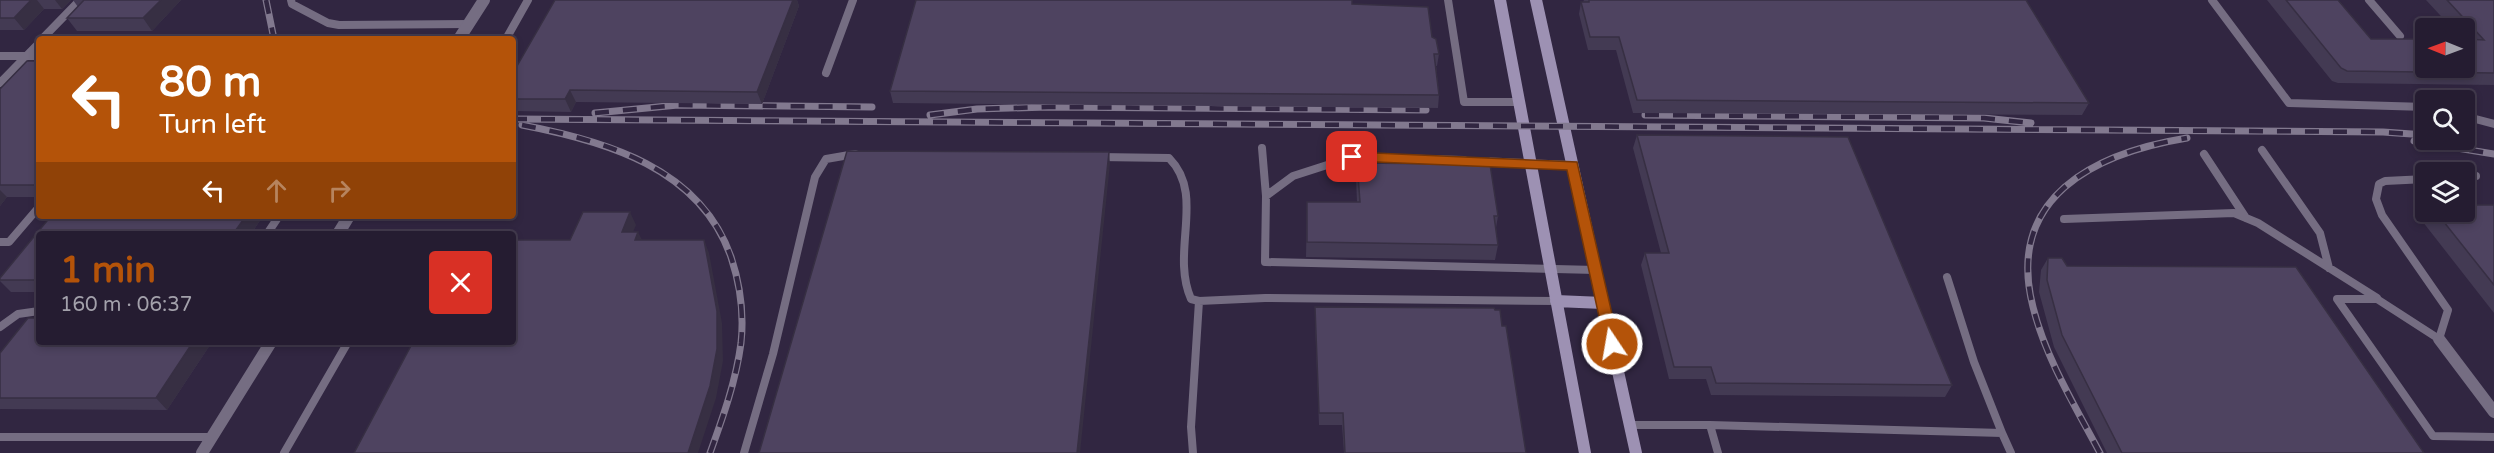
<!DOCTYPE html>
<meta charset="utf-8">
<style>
:root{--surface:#251c31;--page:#2d2539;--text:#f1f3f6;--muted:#a3a1ab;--line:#423a4d;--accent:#b45309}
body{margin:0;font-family:"Varela Round",sans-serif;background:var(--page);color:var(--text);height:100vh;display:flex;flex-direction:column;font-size:22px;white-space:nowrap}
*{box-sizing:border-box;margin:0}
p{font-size:20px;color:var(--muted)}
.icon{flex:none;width:33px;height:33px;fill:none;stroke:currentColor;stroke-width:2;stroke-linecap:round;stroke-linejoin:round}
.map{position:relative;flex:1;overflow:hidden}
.side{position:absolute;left:36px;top:231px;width:480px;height:114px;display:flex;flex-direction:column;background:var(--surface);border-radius:6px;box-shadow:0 3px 9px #0003,0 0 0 2px var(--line)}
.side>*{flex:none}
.hud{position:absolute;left:36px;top:36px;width:480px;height:183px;border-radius:6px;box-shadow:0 3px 9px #0003,0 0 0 2px var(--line);background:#b45309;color:#fff;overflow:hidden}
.needle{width:39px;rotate:271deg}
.tools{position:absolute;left:2415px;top:18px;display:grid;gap:12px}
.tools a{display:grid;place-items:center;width:60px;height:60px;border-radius:6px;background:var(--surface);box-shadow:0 3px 9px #0003,0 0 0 2px var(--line);font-size:30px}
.pin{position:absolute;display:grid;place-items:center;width:51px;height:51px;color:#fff;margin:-26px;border-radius:12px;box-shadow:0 3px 9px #0006}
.me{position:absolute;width:66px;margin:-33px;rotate:348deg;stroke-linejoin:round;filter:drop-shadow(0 0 4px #0008)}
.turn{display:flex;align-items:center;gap:21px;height:126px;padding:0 24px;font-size:27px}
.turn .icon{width:78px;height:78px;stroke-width:2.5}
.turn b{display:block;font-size:42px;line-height:51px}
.lanes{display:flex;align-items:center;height:57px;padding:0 24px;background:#0003;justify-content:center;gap:30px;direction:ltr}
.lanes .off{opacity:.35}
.round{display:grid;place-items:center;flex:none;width:63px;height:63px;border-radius:6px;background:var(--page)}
.overview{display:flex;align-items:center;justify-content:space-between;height:102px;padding:0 24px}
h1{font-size:36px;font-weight:700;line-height:45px;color:var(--accent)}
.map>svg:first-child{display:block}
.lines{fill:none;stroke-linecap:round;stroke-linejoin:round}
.lane{stroke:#756d82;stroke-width:8}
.street{stroke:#756d82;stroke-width:12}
.secondary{stroke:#9d91b3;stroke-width:12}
.rail-casing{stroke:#82798f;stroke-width:7}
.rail{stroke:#312641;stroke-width:4.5;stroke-dasharray:14;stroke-linecap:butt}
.wall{fill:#433a53}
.shaded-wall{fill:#372f43}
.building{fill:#4e4360;stroke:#372f43;stroke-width:1.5}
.route{fill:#b45309;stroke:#753606;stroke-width:1.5}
</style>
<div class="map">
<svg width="2494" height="453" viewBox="0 0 2494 453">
<rect width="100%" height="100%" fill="#312641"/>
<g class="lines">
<!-- lane -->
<path class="lane" d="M291,0L292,4L328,23L339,25L469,24
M1448,0L1464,102H1519
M2212,0L2289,103L2426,107
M2369,0L2400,36
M42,39L80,0
M506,39L528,0
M0,56H39
M826,73L853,0
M0,83L39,43
M2464,116L2494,124
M1262,148L1266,196
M2262,150L2320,233L2329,268
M2204,154L2246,218
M1099,157L1169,158C1206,195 1170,251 1191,299L1199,301
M1464,160L1352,157L1293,176L1266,196L1265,262L1596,270
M1480,161L1573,165
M2464,177L2476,176
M2426,179L2385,181L2379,184L2376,199L2382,215L2448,310L2439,339L2377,299H2337L2433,436L2494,437
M2064,219L2234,213L2258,223L2377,298
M267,234L279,216
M0,242H9L39,207
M1947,277L1974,362L2002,433
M0,327L18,314L39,311
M1630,425H1710
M0,437H212
M284,453L348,342
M744,453L773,354L815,177L826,159L855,154
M1193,453L1191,427L1199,301L1265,298L1556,301
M1718,453L1710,425L2002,433L2011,453"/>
<!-- street -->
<path class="street" d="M459,39L484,0
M338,234L349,216
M2439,339L2494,412
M202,453L271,342"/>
<!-- secondary -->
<path class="secondary" d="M1500,0L1585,453
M1536,0L1636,453
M1556,301L1603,303"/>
<defs>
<path id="rail" d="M266,0L274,39
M595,113L678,105L872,107
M930,115L977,109L1048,107L1426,110
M1645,115L1984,118L2031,123
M513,119L2383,132L2426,135
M522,125C606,141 700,168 731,257C740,284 744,315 741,343C736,381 723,417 710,453
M2414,141L2494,154
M2100,453C2075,406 2046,359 2033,307C2005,197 2095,153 2187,138"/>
</defs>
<!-- rail casing -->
<use href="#rail" class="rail-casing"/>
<!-- rail -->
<use href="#rail" class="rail"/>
</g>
<!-- wall -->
<path class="wall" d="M0,0H71L62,9H44L24,30H0Z
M73,0H181L152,31H77L67,18L78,7Z
M555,0H797L799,6L762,104L576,102L571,112L513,111V73Z
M1584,0H2026L2089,103L2082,115L1633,113L1616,50H1588L1579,14L1581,2H1583Z
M2267,0H2338L2371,39L2464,68V28H2452L2426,0H2494V85L2338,83L2332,81Z
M1352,4L1432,37L1439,54L1437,66H1436L1439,95L1438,108L893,103L890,91Z
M39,61V197H7L0,206V89Z
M1637,135L1952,385L1945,397L1711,395L1706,379H1669L1641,265L1645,253H1661L1633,148Z
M1455,157L1498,216L1496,228L1498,245L1495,260L1306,257L1307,202H1357L1356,178L1357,163L1454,164Z
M2494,205V313L2419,217L2426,210V212H2464Z
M51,216H263L251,234H39V292H11L0,281V278Z
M2048,258L2067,266L2424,453H2107L2054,347L2039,292L2041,270Z
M1315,307L1526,453H1344L1342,425H1319L1315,319Z
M39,342H212L167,410L0,409V353Z"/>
<!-- shaded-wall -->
<path class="shaded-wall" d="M31,0H37L44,9L24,30L14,18Z
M55,0H71L62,9Z
M161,0H181L152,31L143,18Z
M793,0H797L799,6L762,104L757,92Z
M570,90L576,102L571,112L565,99Z
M1109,152L1110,164L1080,453H1077Z
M0,190L7,197L0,206Z
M630,212L636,225L628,244L622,232Z
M246,216H263L251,234H233Z
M638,232L644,244L635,240Z
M704,240L709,253L722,323L723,361L716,398L698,453H688Z
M193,342H212L167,410L156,398Z"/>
<!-- building -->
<path class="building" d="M0,0H31L14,18H0Z
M84,0H161L143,18H67Z
M555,0H793L757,92L570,90L565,99H513V73Z
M916,0H1352V4L1428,7L1432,37L1436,39L1439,54H1434L1439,95L890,91Z
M1589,0H2026L2089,103L1637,100L1619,37H1590L1581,2H1589Z
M2286,0H2338L2371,39H2426V68H2464V39L2484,40L2447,0H2494V73L2347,71L2341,68Z
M27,61H39V185H0V89Z
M1637,135L1848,137L1952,385L1716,383L1711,367H1674L1645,253H1669Z
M847,151L1109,152L1077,453H759Z
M1455,157L1489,158L1498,216H1494L1498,245L1307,242V202H1360L1357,163L1456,164Z
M2464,205H2494V285L2436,212H2464Z
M583,212H630L622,232H638L635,240H704L717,311V349L710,386L688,453H354L413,342H513V240H570Z
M51,216H246L233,234H39V280H0V278Z
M2048,258H2062L2067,266L2296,267L2424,453H2122L2062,335L2047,280Z
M1315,307L1494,308L1495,310H1500L1502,326H1506L1526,453H1345L1343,413H1319Z
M28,318H39V342H193L156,398H0V353Z"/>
<!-- route -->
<path class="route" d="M1352,152L1577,162L1619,344L1617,348L1612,349L1605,344L1567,170L1352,161L1345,157Z"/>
</svg>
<div class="tools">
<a><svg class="needle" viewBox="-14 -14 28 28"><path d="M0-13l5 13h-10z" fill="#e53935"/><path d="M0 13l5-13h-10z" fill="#a3a1ab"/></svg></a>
<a><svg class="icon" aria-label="search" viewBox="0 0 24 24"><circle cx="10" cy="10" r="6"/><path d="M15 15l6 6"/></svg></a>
<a><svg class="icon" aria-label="layers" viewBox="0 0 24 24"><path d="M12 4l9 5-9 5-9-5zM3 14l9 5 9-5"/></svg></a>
</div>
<div class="pin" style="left:1352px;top:157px;background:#d93025"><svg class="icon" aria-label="arrive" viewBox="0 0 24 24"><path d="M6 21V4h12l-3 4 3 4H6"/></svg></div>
<svg class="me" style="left:1612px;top:344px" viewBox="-20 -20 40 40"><circle r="17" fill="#b45309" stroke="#fff" stroke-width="3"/><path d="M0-11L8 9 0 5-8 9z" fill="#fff"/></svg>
<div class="hud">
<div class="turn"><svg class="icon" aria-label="left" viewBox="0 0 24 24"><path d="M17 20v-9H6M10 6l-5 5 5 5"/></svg><div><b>80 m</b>Turn left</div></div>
<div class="lanes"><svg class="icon" aria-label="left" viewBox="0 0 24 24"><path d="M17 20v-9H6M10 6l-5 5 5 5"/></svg><svg class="icon off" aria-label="ahead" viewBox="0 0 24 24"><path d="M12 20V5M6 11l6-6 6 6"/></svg><svg class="icon off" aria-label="right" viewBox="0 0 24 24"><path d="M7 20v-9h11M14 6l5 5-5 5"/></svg></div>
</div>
<section class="side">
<div class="overview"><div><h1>1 min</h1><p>160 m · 06:37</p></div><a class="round" style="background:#d93025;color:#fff"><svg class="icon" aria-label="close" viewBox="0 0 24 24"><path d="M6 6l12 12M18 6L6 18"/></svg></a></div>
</section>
</div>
